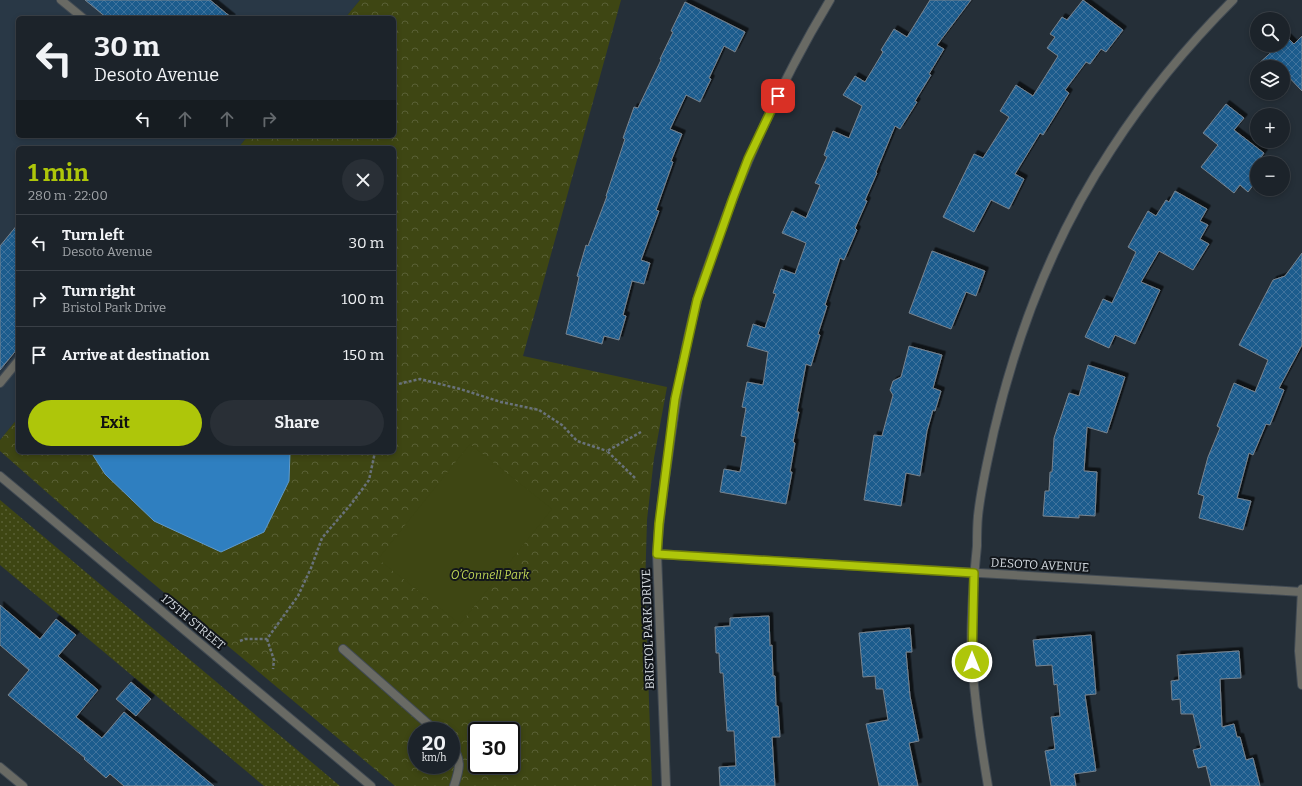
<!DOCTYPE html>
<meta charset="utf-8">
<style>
:root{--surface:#1c232a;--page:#292f36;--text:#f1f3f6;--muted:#a0a4a8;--line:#3a4047;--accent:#aec60a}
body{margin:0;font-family:Bitter,serif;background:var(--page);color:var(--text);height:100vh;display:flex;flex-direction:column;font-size:15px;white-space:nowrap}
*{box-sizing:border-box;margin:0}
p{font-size:13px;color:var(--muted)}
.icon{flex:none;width:22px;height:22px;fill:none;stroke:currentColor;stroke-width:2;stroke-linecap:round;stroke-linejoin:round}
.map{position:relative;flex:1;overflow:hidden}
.details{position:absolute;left:16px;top:146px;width:380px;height:308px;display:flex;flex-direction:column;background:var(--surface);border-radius:6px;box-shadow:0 2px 6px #0003,0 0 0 1px var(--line)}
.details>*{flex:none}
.guide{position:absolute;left:16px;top:16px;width:380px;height:122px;border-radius:6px;box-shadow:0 2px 6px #0003,0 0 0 1px var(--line);background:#1c232a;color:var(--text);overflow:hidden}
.fabs{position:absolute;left:1250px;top:12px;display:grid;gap:8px}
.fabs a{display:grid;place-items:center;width:40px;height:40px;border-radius:50%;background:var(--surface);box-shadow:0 2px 6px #0003,0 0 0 1px var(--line);font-size:20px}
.speed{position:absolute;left:408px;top:722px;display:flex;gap:8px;font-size:20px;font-weight:700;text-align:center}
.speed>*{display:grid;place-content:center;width:52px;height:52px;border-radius:50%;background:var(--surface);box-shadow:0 2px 6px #0003,0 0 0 1px var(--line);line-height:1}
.speed small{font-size:10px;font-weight:400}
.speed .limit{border:2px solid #111;border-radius:6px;background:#fff;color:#111}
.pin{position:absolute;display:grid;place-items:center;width:34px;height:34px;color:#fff;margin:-17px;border-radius:8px;box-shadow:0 2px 6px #0006}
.me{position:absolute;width:44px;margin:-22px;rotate:0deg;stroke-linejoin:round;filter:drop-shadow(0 0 3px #0008)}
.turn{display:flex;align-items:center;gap:14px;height:84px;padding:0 12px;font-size:18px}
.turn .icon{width:52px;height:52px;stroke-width:2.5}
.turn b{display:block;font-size:28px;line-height:34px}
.lanes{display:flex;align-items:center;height:38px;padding:0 12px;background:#0003;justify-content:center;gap:20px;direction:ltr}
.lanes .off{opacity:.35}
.round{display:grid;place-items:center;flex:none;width:42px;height:42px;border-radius:21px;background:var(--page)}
.summary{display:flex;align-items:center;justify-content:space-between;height:68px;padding:0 12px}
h1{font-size:24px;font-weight:700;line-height:30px;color:var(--accent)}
.cta{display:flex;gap:8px;margin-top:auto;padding:8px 12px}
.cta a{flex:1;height:46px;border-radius:24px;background:var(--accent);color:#111;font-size:16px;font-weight:700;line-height:46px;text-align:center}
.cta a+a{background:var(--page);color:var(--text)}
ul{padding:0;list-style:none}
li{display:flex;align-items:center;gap:12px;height:56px;padding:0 12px;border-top:1px solid var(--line)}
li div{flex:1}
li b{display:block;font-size:15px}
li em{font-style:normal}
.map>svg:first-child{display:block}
.built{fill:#293846}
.grass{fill:url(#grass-dots)}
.park{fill:url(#park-crowns);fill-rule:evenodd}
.pitch{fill:#3e4613}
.water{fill:#2f7fc0;stroke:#609aca}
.building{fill:url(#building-cross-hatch);stroke:#78848f;filter:url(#shadow)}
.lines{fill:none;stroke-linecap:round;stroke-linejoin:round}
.lane-casing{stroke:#414a53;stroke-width:10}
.street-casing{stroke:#414a53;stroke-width:10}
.path{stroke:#69727a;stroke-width:2.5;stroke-dasharray:3 2;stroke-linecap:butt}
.lane{stroke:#696a64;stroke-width:8}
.street{stroke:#696a64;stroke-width:8}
.route-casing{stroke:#718106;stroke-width:10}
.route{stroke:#aec60a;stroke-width:7}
.labels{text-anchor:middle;stroke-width:4;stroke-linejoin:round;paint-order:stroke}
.street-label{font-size:12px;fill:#d4dae0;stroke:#12161b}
.park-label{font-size:12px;font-style:italic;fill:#c1d756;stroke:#12161b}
</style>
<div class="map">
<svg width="1302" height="786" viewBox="0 0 1302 786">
<defs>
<pattern id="grass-dots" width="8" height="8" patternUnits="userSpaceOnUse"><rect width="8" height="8" fill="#3e4613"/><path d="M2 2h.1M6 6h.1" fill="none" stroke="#596035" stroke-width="1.8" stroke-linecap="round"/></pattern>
<pattern id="park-crowns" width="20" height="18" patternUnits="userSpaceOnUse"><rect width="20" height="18" fill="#3e4613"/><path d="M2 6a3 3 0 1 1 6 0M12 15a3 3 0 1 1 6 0" fill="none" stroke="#596035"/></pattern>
<pattern id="building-cross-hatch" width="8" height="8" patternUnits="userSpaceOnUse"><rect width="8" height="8" fill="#1f5c8d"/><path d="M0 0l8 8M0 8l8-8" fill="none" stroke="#3f739d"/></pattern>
<filter id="shadow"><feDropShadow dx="3.5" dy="-3.5" stdDeviation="0" flood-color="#0009"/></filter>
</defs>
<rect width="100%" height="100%" fill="#252f38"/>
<!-- built -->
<path class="built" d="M0,0H360L345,18H18V136H248L238,148H18V418L0,440Z"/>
<!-- grass -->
<path class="grass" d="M0,500L340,786H264L0,565Z"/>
<!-- park -->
<path class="park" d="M360,0H621L523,356L667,387L654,458L647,520L645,588L652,786H395L100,539L0,451V440L18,418V452H394V148H238L248,136H394V18H345ZM417,731H451V765H417ZM477,731H511V765H477Z"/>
<!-- pitch -->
<path class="pitch" d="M470,444L552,509L460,624L378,559Z"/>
<!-- water -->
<path class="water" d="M91,452H290L289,481L264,532L221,552L154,521L105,474Z"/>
<!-- building -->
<path class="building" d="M85,0H210L232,18H107Z
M930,0H971L937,45L944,49L929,74L931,75L915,101L917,102L900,129L895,126L876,172L877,173L865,200L867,201L855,228L857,230L844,260L840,258L825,305L827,306L818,334L820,335L811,366L806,364L797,412H799L793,442L795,443L790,472H792L786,504L720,492L724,469L740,472L746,437L741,436L746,408L742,407L747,382L763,385L768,352L747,346L753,324L765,328L776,294L773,293L781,269L795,274L806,243L782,233L792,211L806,218L820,185L815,183L827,157L824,155L833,131L849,138L862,106L843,95L855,76L865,82L883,52L881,50L894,29L907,37Z
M1083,0L1123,30L1106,52L1101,49L1090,64L1086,62L1065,90L1069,93L1043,135L1040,133L1015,174L1024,179L1009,209L991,200L974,232L943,217L974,154L983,158L1009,117L1000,111L1016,85L1033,96L1058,56L1047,48L1055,37L1050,34L1062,17L1067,20Z
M685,2L745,32L735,52L724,46L709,78L711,79L700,102L686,95L670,129L682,134L671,161L673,162L656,210L659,211L641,260L650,263L644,284L632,281L623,315L626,316L619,340L604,336L602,344L566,334L579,277L577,276L586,245L588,246L607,196H606L625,139L623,138L634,107L638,108L661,60L660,59L673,32L671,31Z
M1302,36V91L1283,71V67H1255L1279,45H1283V41L1287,37L1294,44Z
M1226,104L1244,118L1234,130L1264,153L1257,163V180L1248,192L1240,185L1234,193L1201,167L1218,145L1203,133Z
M1175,191L1207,209L1200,221L1208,225L1200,239L1209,244L1193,270L1159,251L1141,282L1160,290L1135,344L1115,335L1109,348L1085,337L1103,299L1112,303L1136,252L1128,247L1148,211L1156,216L1166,200L1169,202Z
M18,224V348L0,370V246Z
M932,251L985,271L976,296L966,292L951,329L909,313Z
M1302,253V345L1279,388L1284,390L1270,425L1266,424L1253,455L1249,453L1237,498L1251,501L1243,530L1199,518L1204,496L1198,494L1208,457L1220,428L1217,426L1234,383L1255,392L1268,360L1239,345L1273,280L1285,276Z
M909,346L942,355L933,388L941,391L935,411L933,410L927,431L920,476L906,473L901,506L864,500L874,435L882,436L893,395L890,390L893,381L901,377Z
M1088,365L1125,377L1107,433L1087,427L1084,471L1097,472L1095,516L1079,515V518L1043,516L1045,491H1049L1050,472H1052L1054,438L1069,393L1079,396Z
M0,605L40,639L56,619L76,635L58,656L98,690L76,717L102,738L124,712L214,786H124L110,774L106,778L84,759L85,758L8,695L29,670L0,645Z
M769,616L770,646L772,645L773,676H775L776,706H778L780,737H772L775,786H720L719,767L736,766L734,731H727L723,673H720L719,653H716L715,627L730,626V618Z
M910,628L912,652H906L910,696L919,741L909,743L918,786H879L866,724L888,720L883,689H876L875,676L863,677L859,633Z
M1091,635L1096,694L1085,695L1096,771L1074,774L1076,786H1051L1045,751L1055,749L1051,717L1060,716L1057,684L1054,685L1052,665L1036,666L1033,640Z
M1239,651L1241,678L1220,679L1222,727L1234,724L1237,737H1240L1246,760L1253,758L1260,786H1211L1206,766L1198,768L1193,750L1201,748L1193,714H1181L1180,699L1172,700L1171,681L1179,680L1177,655Z
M131,682L151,699L136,716L116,699Z"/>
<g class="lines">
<defs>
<path id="lane" d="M61,0L83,18
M0,383L18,361
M343,649L436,731
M451,746C463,759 459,771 454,786"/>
<path id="street" d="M0,476L371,786
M657,554L1302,592
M1302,589L1299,651L1302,685
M0,767L23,786
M666,786L657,554C659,522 663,490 668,458C675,405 683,352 697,301C702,280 711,260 717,241C747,157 784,76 830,0
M988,786C981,745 975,703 972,662C970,623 973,585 977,546C977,536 977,526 978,516C981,487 988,459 994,431C1017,333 1055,235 1111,150C1146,96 1187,46 1233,0"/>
</defs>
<!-- lane casing -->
<use href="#lane" class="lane-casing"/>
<!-- street casing -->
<use href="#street" class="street-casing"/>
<!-- path -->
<path class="path" d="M394,385L420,379L460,389L501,402L539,410L562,425L577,441L607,451
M635,478L607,451L641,432
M267,639L274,660L273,669
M240,641L245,639H267L298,596L311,568L322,538L352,503L369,480L375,452"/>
<!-- lane -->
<use href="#lane" class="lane"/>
<!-- street -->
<use href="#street" class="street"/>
</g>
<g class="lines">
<defs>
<path id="route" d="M778,96L748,159L733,198L697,300L675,399L659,524L657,554L974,573L972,662"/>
</defs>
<!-- route casing -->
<use href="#route" class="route-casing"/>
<!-- route -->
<use href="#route" class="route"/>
</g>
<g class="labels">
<!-- street labels -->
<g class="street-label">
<text transform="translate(1040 565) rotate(3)" y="4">DESOTO AVENUE</text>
<text transform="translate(193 622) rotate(40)" y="4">175TH STREET</text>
<text transform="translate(648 629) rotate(-92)" y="4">BRISTOL PARK DRIVE</text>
</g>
<!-- park labels -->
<g class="park-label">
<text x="490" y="579">O’Connell Park</text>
</g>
</g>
</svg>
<div class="fabs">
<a><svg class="icon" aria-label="search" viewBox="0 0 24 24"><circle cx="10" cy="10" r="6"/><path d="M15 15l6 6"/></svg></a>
<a><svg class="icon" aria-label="layers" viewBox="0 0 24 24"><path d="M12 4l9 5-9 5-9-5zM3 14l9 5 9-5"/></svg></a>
<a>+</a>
<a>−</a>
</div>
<div class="speed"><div>20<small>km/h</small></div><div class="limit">30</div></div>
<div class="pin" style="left:778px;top:96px;background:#d93025"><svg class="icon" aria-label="arrive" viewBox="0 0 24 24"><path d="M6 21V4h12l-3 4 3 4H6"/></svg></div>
<svg class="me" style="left:972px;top:662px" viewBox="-20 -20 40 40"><circle r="17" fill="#aec60a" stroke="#fff" stroke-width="3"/><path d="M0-11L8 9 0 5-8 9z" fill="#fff"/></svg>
<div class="guide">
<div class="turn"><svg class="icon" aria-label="left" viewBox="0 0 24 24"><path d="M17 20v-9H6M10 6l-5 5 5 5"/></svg><div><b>30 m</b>Desoto Avenue</div></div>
<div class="lanes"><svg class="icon" aria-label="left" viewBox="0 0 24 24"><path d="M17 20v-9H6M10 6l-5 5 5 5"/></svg><svg class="icon off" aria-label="ahead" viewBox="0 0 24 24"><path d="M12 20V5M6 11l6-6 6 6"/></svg><svg class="icon off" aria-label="ahead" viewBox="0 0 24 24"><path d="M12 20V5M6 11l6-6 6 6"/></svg><svg class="icon off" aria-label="right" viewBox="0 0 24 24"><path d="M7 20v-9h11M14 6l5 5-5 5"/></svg></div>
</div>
<section class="details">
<div class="summary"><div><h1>1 min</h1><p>280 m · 22:00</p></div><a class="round"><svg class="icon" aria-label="close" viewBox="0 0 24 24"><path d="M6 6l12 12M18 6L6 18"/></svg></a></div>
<ul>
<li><svg class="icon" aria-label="left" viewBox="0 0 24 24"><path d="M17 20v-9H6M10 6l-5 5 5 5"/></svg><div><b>Turn left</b><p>Desoto Avenue</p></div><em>30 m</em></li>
<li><svg class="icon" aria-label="right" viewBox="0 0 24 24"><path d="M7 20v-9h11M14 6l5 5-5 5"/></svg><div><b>Turn right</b><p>Bristol Park Drive</p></div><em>100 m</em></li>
<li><svg class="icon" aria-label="arrive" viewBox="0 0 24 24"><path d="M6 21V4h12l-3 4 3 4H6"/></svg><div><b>Arrive at destination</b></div><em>150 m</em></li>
</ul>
<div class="cta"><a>Exit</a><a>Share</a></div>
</section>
</div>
